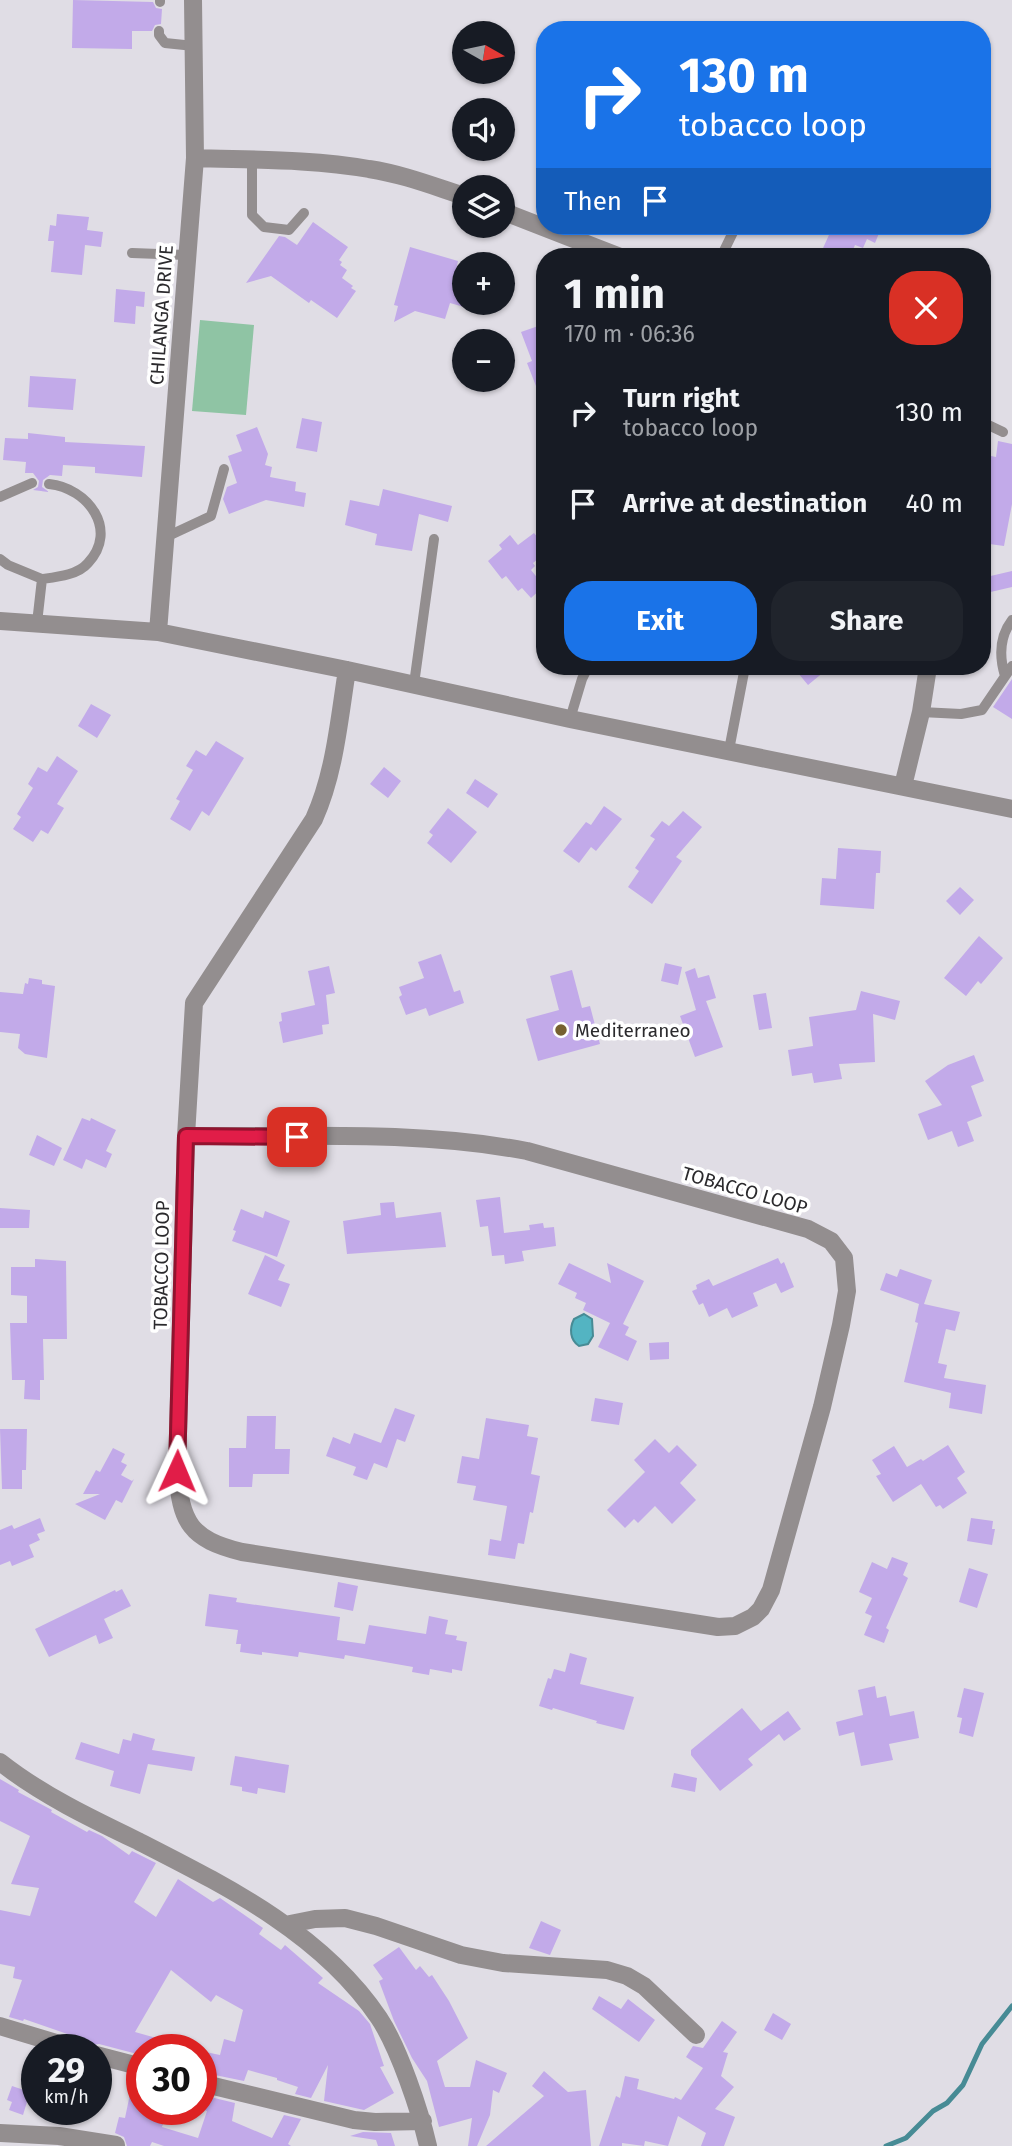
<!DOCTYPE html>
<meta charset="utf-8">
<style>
:root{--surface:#171b24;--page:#20242c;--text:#f1f3f6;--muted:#9ea1a6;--accent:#1a73e8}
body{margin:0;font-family:"Fira Sans",sans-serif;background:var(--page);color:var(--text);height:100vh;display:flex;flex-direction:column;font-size:26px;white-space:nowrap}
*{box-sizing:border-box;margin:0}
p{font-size:23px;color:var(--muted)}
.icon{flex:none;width:38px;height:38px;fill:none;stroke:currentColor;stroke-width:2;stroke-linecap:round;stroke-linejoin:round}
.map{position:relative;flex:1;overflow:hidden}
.sheet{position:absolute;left:536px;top:248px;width:455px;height:427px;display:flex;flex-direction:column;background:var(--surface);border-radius:28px;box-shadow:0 2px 5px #0004}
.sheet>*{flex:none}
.top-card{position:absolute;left:536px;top:21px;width:455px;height:214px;border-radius:28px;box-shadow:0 2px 5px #0004;background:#1a73e8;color:#fff;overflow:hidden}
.needle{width:46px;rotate:99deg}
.fabs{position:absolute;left:452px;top:21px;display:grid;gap:14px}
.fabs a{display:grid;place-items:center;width:63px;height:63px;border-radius:50%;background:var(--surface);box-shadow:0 2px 5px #0004;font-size:35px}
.speed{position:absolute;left:21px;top:2034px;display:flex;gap:14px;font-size:35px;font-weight:700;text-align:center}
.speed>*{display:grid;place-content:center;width:91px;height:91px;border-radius:50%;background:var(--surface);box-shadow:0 2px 5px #0004;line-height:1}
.speed small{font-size:18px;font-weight:400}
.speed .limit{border:10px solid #d22;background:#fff;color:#111}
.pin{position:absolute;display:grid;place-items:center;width:60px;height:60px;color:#fff;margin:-30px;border-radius:14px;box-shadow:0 4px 10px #0006}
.me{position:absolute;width:77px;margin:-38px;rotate:1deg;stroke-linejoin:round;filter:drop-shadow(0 0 5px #0008)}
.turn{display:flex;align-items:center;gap:24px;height:147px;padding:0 28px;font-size:32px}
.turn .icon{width:91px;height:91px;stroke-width:2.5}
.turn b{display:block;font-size:49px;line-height:60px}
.then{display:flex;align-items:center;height:66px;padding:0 28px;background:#0003;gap:14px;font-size:26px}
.round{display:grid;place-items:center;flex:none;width:74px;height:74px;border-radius:28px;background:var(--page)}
.summary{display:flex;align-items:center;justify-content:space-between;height:119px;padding:0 28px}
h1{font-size:42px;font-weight:700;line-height:52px}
.cta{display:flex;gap:14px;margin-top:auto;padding:14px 28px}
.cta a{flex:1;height:80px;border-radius:28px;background:var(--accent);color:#fff;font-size:28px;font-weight:700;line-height:80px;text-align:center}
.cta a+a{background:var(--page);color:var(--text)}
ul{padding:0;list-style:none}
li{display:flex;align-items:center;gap:21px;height:91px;padding:0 28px}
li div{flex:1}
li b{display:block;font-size:26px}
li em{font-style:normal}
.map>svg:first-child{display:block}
.green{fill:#8fc4a4}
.water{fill:#53b4c2;stroke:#478b95;stroke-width:2}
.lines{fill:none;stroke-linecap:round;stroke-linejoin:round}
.stream{stroke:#478b95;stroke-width:5}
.building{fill:#c2aae9}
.service{stroke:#938e8f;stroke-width:10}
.minor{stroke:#938e8f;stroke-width:18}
.route-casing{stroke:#92132f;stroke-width:18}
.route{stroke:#e11d48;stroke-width:12}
.poi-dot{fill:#766030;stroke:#fff;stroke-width:2.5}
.labels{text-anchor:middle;stroke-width:7;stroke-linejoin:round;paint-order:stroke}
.street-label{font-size:19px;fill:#2b2a2d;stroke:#fff}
.poi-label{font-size:19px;fill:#2b2a2d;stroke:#fff;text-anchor:start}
</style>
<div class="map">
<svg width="1012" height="2146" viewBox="0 0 1012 2146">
<rect width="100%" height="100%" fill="#e0dde5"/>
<!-- green -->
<path class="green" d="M200,320L254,325L246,415L192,411Z"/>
<!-- water -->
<path class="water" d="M584,1314L592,1319L593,1336L588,1344L579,1346C570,1340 569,1329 574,1319Z"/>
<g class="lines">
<!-- stream -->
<path class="stream" d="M886,2146L906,2138L933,2111L947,2103L963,2085L982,2044L1012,2006"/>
</g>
<!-- building -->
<path class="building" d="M73,0L153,2L156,8L162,9L161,24L155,25L152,31H132V49L72,48Z
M57,214L89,217L87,230L103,232L101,247L85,245L82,275L51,272L54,241H48L50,225L56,226Z
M313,222L348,247L339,260L342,262L340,265L347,270L342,278L353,286L351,288L356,291L337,318L311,300L309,303L271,276L246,283L279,236L285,237L297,245Z
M833,226H882L875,243L867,239L863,248L855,245L850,257H819Z
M410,247L458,261L456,270L464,272V307L450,303L445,319L415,311L394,322L398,306L394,305Z
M116,289L145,292L144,307L136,306L135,324L114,322Z
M544,324V404H543L527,363L532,361L521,332Z
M30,376L76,379L73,410L28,407Z
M302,418L322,422L317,452L296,448Z
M257,427L268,454L265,465L272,467L270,477L296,482L295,491L306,493L304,507L266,500L229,514L223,499L227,487L237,483L228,456L242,451L236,435Z
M28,433L65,437V442L145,446L142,477L95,473V467L63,465L62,476L50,475L43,480L42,487L49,492L33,490L38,487L39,481L33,473H25L26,462L3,460L5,438L28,439Z
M998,441L1012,444V504L1004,546L982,543V522L985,502L983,501L991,456L996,457Z
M383,489L452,506L448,522L419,514L412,551L375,545L377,534L345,525L350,500L379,506Z
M534,533L544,545V554L533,563L535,566L531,570L544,586L531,598L522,588L518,591L506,576L502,579L488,561L502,549L499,545L510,535L518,545Z
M1012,571V587L982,594V578Z
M793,667H830L808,685Z
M1012,679V719L993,707Z
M91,704L111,715L97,738L78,726Z
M216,741L244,758L209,816L202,811L190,831L170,819L180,801L176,799L193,770L186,766L196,750L206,756Z
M57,756L78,771L57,804L64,808L48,834L41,830L33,842L13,829L21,817L17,814L33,788L28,784L38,767L47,772Z
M384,767L401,781L388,798L370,784Z
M475,779L498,794L488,808L466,793Z
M604,806L622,819L596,851L591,847L579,863L563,851L586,822L591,825Z
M448,808L477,832L451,863L427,843L433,835L429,832Z
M683,811L702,827L676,857L682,861L652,904L628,887L639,871L635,868L655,839L650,836L662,821L669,826Z
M838,848L881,851L880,873H876L874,909L820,905L822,878L836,879Z
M960,887L974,900L960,915L946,901Z
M979,936L1003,958L981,984L978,981L966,996L944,978Z
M441,954L454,992L460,990L464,1003L429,1016L426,1008L406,1015L399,997L402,995L399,987L424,978L418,962Z
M665,963L682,967L678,985L661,981Z
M329,966L335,993L326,995L329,1024L322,1025L323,1034L283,1043L279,1022L282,1021L281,1013L315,1005L308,971Z
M695,968L698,978L709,975L716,998L706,1001L723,1047L695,1057L680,1016L696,1010L685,972Z
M572,970L582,1008L590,1006L600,1044L538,1061L526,1019L559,1010L550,976Z
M29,978L42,980V984L55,986L47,1058L25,1054L18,1048L20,1034L0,1032V992L23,994L25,983L28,984Z
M861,991L900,1001L895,1020L873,1014L875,1062L839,1064L842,1079L814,1083L812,1073L792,1076L788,1050L813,1046L809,1017L856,1010Z
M766,993L772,1028L759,1030L753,995Z
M974,1055L984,1081L971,1086L982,1116L967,1122L974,1141L958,1147L952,1131L928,1140L918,1114L942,1105L925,1081L948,1065Z
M82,1118L90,1121L91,1118L116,1130L106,1151L112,1154L106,1168L86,1159L82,1169L63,1160Z
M37,1135L62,1148L54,1166L29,1155Z
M500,1197L504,1233L530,1230L529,1225L543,1223L544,1228L554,1227L556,1246L522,1251L524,1261L505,1264L504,1255L492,1256L488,1226L480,1227L476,1200Z
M394,1202L396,1218L441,1212L446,1247L347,1254L343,1221L381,1215L380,1203Z
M0,1208L30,1210L29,1228H0Z
M241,1209L263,1218L265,1211L290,1221L277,1257L232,1241L236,1231L233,1230Z
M265,1255L285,1265L278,1280L290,1284L281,1307L248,1294Z
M778,1258L781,1264L784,1262L794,1287L781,1293L776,1283L753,1293L758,1306L732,1318L727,1308L709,1317L703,1303L699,1305L692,1291L697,1289L696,1285L709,1279L713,1286Z
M35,1259L66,1261L67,1339H43L44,1380H40V1400L24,1399L25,1380H12L10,1323H27V1296L11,1295V1267H35Z
M569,1263L611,1283L607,1263L644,1281L623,1324L629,1327L625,1335L637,1341L628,1361L598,1347L610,1323L583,1310L586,1303L575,1298L577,1293L558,1284Z
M900,1269L932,1280L924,1304L960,1312L955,1331L946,1329L938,1363L947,1365L944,1378L986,1385L982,1414L949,1408L951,1393L904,1382L918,1323L915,1322L919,1304L880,1290L886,1273L897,1277Z
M669,1342V1359L650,1360L649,1343Z
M595,1398L623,1403L619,1425L591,1421Z
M395,1408L415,1415L405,1442L397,1439L387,1468L374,1463L367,1480L353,1475L356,1467L326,1456L333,1437L350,1444L354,1433L381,1443Z
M247,1416H276L275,1449H290L289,1474H253L252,1487H229V1448H246Z
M486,1418L529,1425L527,1436L538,1438L531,1474L540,1476L533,1513L530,1512L524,1544L518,1543L515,1559L488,1555L490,1539L501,1541L507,1506L473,1500L476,1486L457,1483L462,1456L479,1459Z
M0,1429H27L26,1470H22V1489H2Z
M655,1439L669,1453L677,1445L697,1465L680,1483L696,1500L672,1524L655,1506L638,1523L634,1519L625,1528L607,1510L645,1472L634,1460Z
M948,1445L965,1472L957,1478L967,1493L943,1509L940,1505L936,1507L921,1484L893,1502L876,1476L881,1474L872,1460L894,1446L907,1467L921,1459L923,1461Z
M113,1448L125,1454L121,1462L127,1465L121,1475L132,1481L134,1479L122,1503L116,1500L105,1520L75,1504L100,1494H83L96,1470L100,1472Z
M40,1518L45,1531L37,1534L40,1540L29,1545L34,1557L12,1566L10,1561L0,1565V1530L12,1525L14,1529Z
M971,1518L993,1521L992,1529H995L992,1545L967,1541Z
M892,1557L908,1563L903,1575L908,1578L886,1628L889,1630L884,1643L864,1635L872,1616L865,1613L872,1598L859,1592L872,1562L887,1569Z
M969,1568L988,1574L977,1608L959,1602Z
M338,1582L358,1586L353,1611L334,1607Z
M122,1589L131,1606L104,1619L113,1638L99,1644L96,1635L49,1657L35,1629L115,1590L116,1592Z
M209,1594L237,1598L236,1602L340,1617L337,1640L365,1644L369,1625L426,1634L429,1616L448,1620L445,1634L457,1636L456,1640L467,1642L462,1671L452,1669V1673L430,1669L429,1675L412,1672L413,1667L345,1655L344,1659L299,1652L298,1657L262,1652V1655L240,1652L241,1644H236L238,1630L205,1626Z
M570,1653L587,1658L580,1684L634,1697L624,1730L596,1723L597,1721L553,1708L552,1710L539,1706L548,1678L551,1679L554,1669L565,1672Z
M875,1686L877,1698L886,1696L890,1716L914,1711L919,1738L889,1744L893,1760L861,1766L854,1732L839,1736L836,1722L863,1715L858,1690Z
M964,1688L984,1693L973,1737L959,1733L962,1718L957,1717Z
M742,1708L761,1731L788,1711L801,1729L784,1741L779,1734L748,1759L753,1765L720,1791L691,1755V1750Z
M133,1733L155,1739L152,1750L195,1757L192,1771L148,1764L140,1794L110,1786L114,1771L75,1759L81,1742L119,1754L123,1739L131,1741Z
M235,1756L289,1765L285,1793L258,1788L257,1794L242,1791V1787L230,1785Z
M674,1773L697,1778L695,1792L671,1787Z
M0,1779L19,1790L18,1792L52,1810L51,1812L87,1832L89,1830L102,1836L129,1855L132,1851L156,1863L134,1902L156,1917L178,1879L213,1902L220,1898L263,1928L259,1934L281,1950L285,1945L323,1978L318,1983L359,2011L370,2024L384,2066L380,2067L394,2093L364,2110L324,2101L328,2065L311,2098L295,2094L298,2087L277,2080V2078L248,2070L244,2081L210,2074L212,2070L201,2068V2051L220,2055L224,2039L235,2042L243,2010L216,1995L211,2002L171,1970L135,2032L181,2045L180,2049H142L141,2055L99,2044L92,2045L79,2038L24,2019L23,2021L9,2017L22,1980L13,1978L15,1967L0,1964V1910L30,1916L39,1888L11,1884L30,1836L0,1821Z
M541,1921L561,1930L550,1955L529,1948Z
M399,1947L416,1970L420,1966L429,1977L432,1975L449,2001L468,2038L437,2061L445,2087H470L476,2060L507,2073L499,2093L493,2090L490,2115L477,2146H468L472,2118L439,2127L427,2081L412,2058L394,2021L379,1981L383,1979L373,1965Z
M599,1996L621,2009L628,1999L655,2020L639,2042L592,2009Z
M773,2013L791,2024L782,2040L764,2030Z
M722,2021L737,2032L723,2052L728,2053L721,2076L734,2087L715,2109L735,2117L724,2146H701L706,2133L678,2116L668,2146L645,2141L644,2146L622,2143V2146H599L616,2096L620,2098L625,2076L639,2079L637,2089L674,2099L675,2097L681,2100L703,2068L686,2057L693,2046L703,2048Z
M544,2071L568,2092L586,2090L591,2146H486L544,2096L532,2086Z
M12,2086L30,2092L23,2115L9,2110L12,2102L7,2100Z
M130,2094L142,2097V2109H168L162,2127L198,2138L207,2111L201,2109L202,2095L235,2103L232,2121L272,2138L284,2115L301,2119L288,2144L291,2146H164L152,2142L150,2146H127L124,2137L115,2133L119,2117L125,2118Z
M363,2132L391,2133L395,2146H378L376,2140L350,2136Z"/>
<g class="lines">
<!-- service -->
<path class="service" d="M160,2V0
M159,31V35L165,43L194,46
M252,160V215L264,227L289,230L304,213
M132,253L186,255
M721,257L736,226
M982,422L1003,432
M0,497L32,483
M166,537L211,516L224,469
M0,559L8,565L42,579
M37,623L42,579C57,577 78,575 88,563C119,530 88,488 49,484
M1005,676C999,656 999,637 1012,620
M414,684L434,539
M921,712L961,714L982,710L1012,666
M570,719L582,679L588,667
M729,750L745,667"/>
<!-- minor -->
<path class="minor" d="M195,158C253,160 312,159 369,169C402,174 433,186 464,196
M502,211L620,257
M0,621L158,632L347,670L570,719L1012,809
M158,632L195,158L193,0
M903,786L921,712L928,667
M186,1136C298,1137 416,1130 527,1151L808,1229L831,1241L844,1258L847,1291L841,1325L822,1407L771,1590L761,1609L753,1617L735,1626L718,1627L242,1552C190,1539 181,1523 177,1471Z
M186,1136L194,1003L314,819C335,772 339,720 347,670
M0,1762C42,1795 90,1818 138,1841C226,1886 322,1933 379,2018C399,2048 420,2111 428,2146
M285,1925L315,1919L345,1918L376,1926L461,1955L503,1963L607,1970L627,1976L644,1986L696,2035
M0,2026L76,2049
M96,2055L142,2067
M201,2083L354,2120L375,2122L423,2121
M0,2133L59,2136L116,2145"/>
</g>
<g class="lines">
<defs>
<path id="route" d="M177,1471L186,1136L297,1137"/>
</defs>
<!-- route casing -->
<use href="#route" class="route-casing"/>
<!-- route -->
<use href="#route" class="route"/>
</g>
<!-- markers -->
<circle class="poi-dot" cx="561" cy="1030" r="7"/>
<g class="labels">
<!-- street labels -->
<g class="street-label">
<text transform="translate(161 315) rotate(-86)" y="7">CHILANGA DRIVE</text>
<text transform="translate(745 1190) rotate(16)" y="7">TOBACCO LOOP</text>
<text transform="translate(161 1265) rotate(-89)" y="7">TOBACCO LOOP</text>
</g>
<!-- poi labels -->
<g class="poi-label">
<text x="575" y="1037">Mediterraneo</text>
</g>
</g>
</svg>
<div class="fabs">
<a><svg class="needle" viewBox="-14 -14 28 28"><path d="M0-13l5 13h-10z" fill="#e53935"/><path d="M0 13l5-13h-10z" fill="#9ea1a6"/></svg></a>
<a><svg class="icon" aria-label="sound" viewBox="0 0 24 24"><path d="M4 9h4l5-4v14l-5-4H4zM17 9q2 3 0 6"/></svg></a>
<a><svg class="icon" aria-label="layers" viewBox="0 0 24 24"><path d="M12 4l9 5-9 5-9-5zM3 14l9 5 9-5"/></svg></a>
<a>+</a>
<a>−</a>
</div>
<div class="speed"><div>29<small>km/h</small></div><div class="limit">30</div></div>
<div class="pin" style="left:297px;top:1137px;background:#d93025"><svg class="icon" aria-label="arrive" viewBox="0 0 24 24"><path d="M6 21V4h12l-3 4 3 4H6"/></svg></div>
<svg class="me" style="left:177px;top:1471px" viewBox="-20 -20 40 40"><path d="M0-17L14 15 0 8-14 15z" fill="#e11d48" stroke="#fff" stroke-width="4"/></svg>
<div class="top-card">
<div class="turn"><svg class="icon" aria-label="right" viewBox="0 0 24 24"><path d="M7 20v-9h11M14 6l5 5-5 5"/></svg><div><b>130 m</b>tobacco loop</div></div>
<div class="then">Then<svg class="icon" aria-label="arrive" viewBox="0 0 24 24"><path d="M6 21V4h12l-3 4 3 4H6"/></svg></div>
</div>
<section class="sheet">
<div class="summary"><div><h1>1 min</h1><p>170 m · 06:36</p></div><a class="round" style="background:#d93025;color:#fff"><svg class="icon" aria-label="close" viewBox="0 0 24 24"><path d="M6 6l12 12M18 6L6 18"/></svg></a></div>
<ul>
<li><svg class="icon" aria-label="right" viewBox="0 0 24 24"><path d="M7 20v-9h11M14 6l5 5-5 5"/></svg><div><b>Turn right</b><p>tobacco loop</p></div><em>130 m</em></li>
<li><svg class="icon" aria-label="arrive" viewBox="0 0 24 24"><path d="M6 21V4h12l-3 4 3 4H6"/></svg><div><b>Arrive at destination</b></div><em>40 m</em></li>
</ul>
<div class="cta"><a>Exit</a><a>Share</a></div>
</section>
</div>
